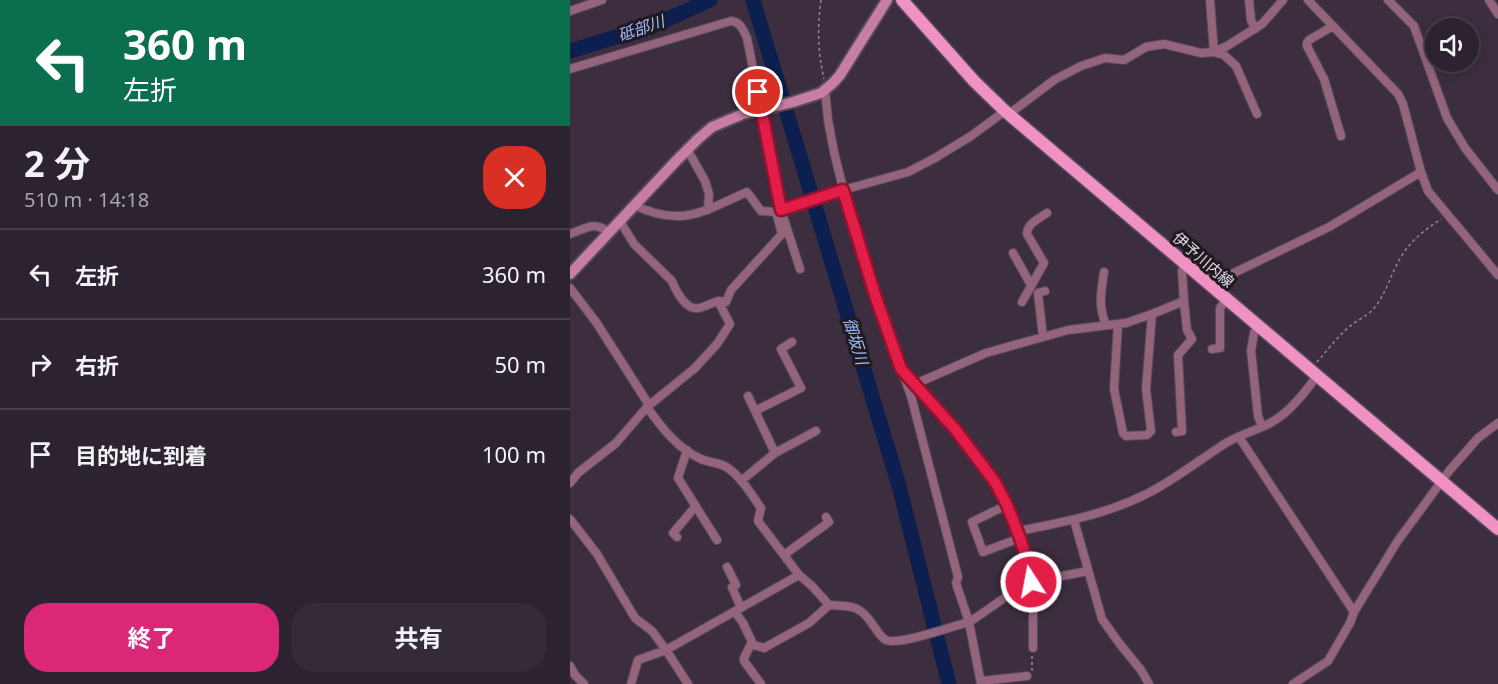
<!DOCTYPE html>
<html lang="ja">
<meta charset="utf-8">
<style>
:root{--surface:#2d222f;--page:#352a37;--text:#f1f3f6;--muted:#a7a4aa;--line:#483f4b;--accent:#db2777}
body{margin:0;font-family:"Noto Sans","Noto Sans JP",sans-serif;background:var(--page);color:var(--text);height:100vh;display:flex;flex-direction:column;font-size:22px;white-space:nowrap}
*{box-sizing:border-box;margin:0}
p{font-size:20px;color:var(--muted)}
.icon{flex:none;width:33px;height:33px;fill:none;stroke:currentColor;stroke-width:2;stroke-linecap:round;stroke-linejoin:round}
.map{position:relative;flex:1;overflow:hidden}
.drawer{display:flex;flex-direction:column;background:var(--surface);width:570px}
.drawer>*{flex:none}
.guide{background:#0b6e4f;color:#fff;overflow:hidden}
.buttons{position:absolute;left:855px;top:18px;display:grid;gap:12px}
.buttons a{display:grid;place-items:center;width:54px;height:54px;border-radius:50%;background:var(--surface);box-shadow:0 3px 15px #0003,0 0 0 2px var(--line);font-size:30px}
.pin{position:absolute;display:grid;place-items:center;width:51px;height:51px;color:#fff;margin:-26px;border:3px solid #fff;border-radius:50%;box-shadow:0 2px 6px #0007}
.me{position:absolute;width:66px;margin:-33px;rotate:349deg;stroke-linejoin:round;filter:drop-shadow(0 0 4px #0008)}
.turn{display:flex;align-items:center;gap:21px;height:126px;padding:0 24px;font-size:27px}
.turn .icon{width:78px;height:78px;stroke-width:2.5}
.turn b{display:block;font-size:42px;line-height:51px}
.round{display:grid;place-items:center;flex:none;width:63px;height:63px;border-radius:24px;background:var(--page)}
.headline{display:flex;align-items:center;justify-content:space-between;height:102px;padding:0 24px}
h1{font-size:36px;font-weight:700;line-height:45px}
.action{display:flex;gap:12px;margin-top:auto;padding:12px 24px}
.action a{flex:1;height:69px;border-radius:24px;background:var(--accent);color:#fff;font-size:24px;font-weight:700;line-height:69px;text-align:center}
.action a+a{background:var(--page);color:var(--text)}
ul{padding:0;list-style:none}
li{display:flex;align-items:center;gap:18px;height:90px;padding:0 24px;border-top:2px solid var(--line)}
li div{flex:1}
li b{display:block;font-size:22px}
li em{font-style:normal}
main{display:flex;flex:1;min-height:0}
.map>svg:first-child{display:block}
.lines{fill:none;stroke-linecap:round;stroke-linejoin:round}
.river{stroke:#0d1f4f;stroke-width:15}
.street-casing{stroke:#574a5a;stroke-width:10}
.secondary-casing{stroke:#574a5a;stroke-width:14}
.primary-casing{stroke:#574a5a;stroke-width:15}
.path{stroke:#928795;stroke-width:1.5;stroke-dasharray:3 3;stroke-linecap:butt}
.street{stroke:#93647c;stroke-width:8}
.secondary{stroke:#c87ea4;stroke-width:10}
.primary{stroke:#f091c3;stroke-width:12}
.route-casing{stroke:#92132f;stroke-width:15}
.route{stroke:#e11d48;stroke-width:10}
.labels{text-anchor:middle;stroke-width:6;stroke-linejoin:round;paint-order:stroke}
.street-label{font-size:15px;fill:#e6dde8;stroke:#1f1921}
.water-label{font-size:16px;font-style:italic;fill:#a0befe;stroke:#1f1921}
</style>
<main>
<section class="drawer">
<div class="guide">
<div class="turn"><svg class="icon" aria-label="left" viewBox="0 0 24 24"><path d="M17 20v-9H6M10 6l-5 5 5 5"/></svg><div><b>360 m</b>左折</div></div>
</div>
<div class="headline"><div><h1>2 分</h1><p>510 m · 14:18</p></div><a class="round" style="background:#d93025;color:#fff"><svg class="icon" aria-label="close" viewBox="0 0 24 24"><path d="M6 6l12 12M18 6L6 18"/></svg></a></div>
<ul>
<li><svg class="icon" aria-label="left" viewBox="0 0 24 24"><path d="M17 20v-9H6M10 6l-5 5 5 5"/></svg><div><b>左折</b></div><em>360 m</em></li>
<li><svg class="icon" aria-label="right" viewBox="0 0 24 24"><path d="M7 20v-9h11M14 6l5 5-5 5"/></svg><div><b>右折</b></div><em>50 m</em></li>
<li><svg class="icon" aria-label="arrive" viewBox="0 0 24 24"><path d="M6 21V4h12l-3 4 3 4H6"/></svg><div><b>目的地に到着</b></div><em>100 m</em></li>
</ul>
<div class="action"><a>終了</a><a>共有</a></div>
</section>
<div class="map">
<svg width="928" height="684" viewBox="0 0 928 684">
<rect width="100%" height="100%" fill="#3c2e3f"/>
<g class="lines">
<!-- river -->
<path class="river" d="M183,0L329,486L379,684
M0,51L85,25L140,0"/>
<defs>
<path id="street" d="M640,0L644,52L654,55L666,66L687,114
M679,0L681,20L685,29
M738,0L828,94L833,104L851,172L858,191L928,275
M818,0L844,26L877,118L895,148L928,190
M919,0L928,14
M0,11L32,0
M763,26L739,40L737,43V46L754,79L771,136
M0,69L161,21C171,22 173,30 177,38L211,210L230,269
M255,90L258,120L264,152L281,220L311,313L341,396L388,577L386,583L399,622L411,684
M439,114L484,80L511,66L535,58L554,60L576,47L594,44L631,53L644,52L657,46L692,24L713,0
M117,149L135,181L139,194L138,210
M64,205C112,228 134,211 177,192L191,211L206,212
M50,221L64,244L102,281C106,291 116,311 129,308C135,307 141,303 148,301
M0,234C17,228 23,221 39,232
M443,253L461,285
M534,272C531,292 528,306 536,325
M639,285L759,227L851,172
M0,288L26,322L79,405
M452,302L474,263L457,234C457,223 469,219 477,213
M548,324L544,389L553,433L556,436L577,435L581,431L576,389L582,314
M688,326L684,333L681,351L688,416L692,426
M473,337L468,293L475,291
M642,349L650,348V308L656,300
M345,384L416,353L498,330L556,323L582,314L614,301L612,271L616,265
M178,396L205,453
M77,407C91,427 108,449 131,459C140,463 149,462 158,468C172,478 181,494 191,508L188,521L229,575L242,586L259,605C282,606 290,605 303,625C307,630 310,637 316,640C328,646 383,626 399,622L407,617L453,585L461,582L456,555L448,531L425,482L385,429L331,369
M185,411L231,388L211,349L222,342
M606,432L612,431L608,355L622,339L617,330L614,301
M669,437L784,612L780,623L758,661L723,684
M117,450L108,478L147,540
M171,481L205,453L246,431
M0,483L8,473L46,443L77,407L125,368L147,344L160,324L148,301L156,302L161,290L212,234L206,212L273,190L338,172L365,158L401,136L435,111
M437,505L402,522L413,552L450,538
M0,519L27,554L65,618L82,631L96,650L118,684
M504,520L532,619L549,643L571,670L579,684
M448,531C496,522 548,512 591,486C613,473 634,457 656,443C671,434 688,430 702,422C721,411 734,393 747,376
M107,537L103,533L126,506
M214,555L259,522L256,517
M157,567L166,585L162,587L171,608
M165,612L173,623L182,642L174,658V661L191,684
M784,612L827,542L879,471L908,438L928,423
M181,644L194,648L239,623L259,605
M463,648V613L465,603L461,582L518,571
M0,666L5,675L14,684
M411,681L457,676
M61,684L68,660L96,650L229,575"/>
<path id="secondary" d="M0,274L107,160L128,139L142,127L173,114L223,102L251,93L263,83L270,75L317,0"/>
<path id="primary" d="M332,0L404,81L435,111L928,529"/>
</defs>
<!-- street casing -->
<use href="#street" class="street-casing"/>
<!-- secondary casing -->
<use href="#secondary" class="secondary-casing"/>
<!-- primary casing -->
<use href="#primary" class="primary-casing"/>
<!-- path -->
<path class="path" d="M251,0C247,27 248,53 254,79
M747,362C757,351 767,337 779,327C787,320 798,316 805,307C817,292 821,273 831,257C841,240 855,230 871,219
M462,671V655"/>
<!-- street -->
<use href="#street" class="street"/>
<!-- secondary -->
<use href="#secondary" class="secondary"/>
<!-- primary -->
<use href="#primary" class="primary"/>
</g>
<g class="lines">
<defs>
<path id="route" d="M188,92L211,210L273,190L305,295L331,369L385,429L425,482L437,505L450,538L458,563L461,582"/>
</defs>
<!-- route casing -->
<use href="#route" class="route-casing"/>
<!-- route -->
<use href="#route" class="route"/>
</g>
<g class="labels">
<!-- street labels -->
<g class="street-label">
<text transform="translate(633 260) rotate(41)" y="5">伊予川内線</text>
</g>
<!-- water labels -->
<g class="water-label">
<text transform="translate(71 28) rotate(-19)" y="6">砥部川</text>
<text transform="translate(286 341) rotate(73)" y="6">御坂川</text>
</g>
</g>
</svg>
<div class="buttons">
<a><svg class="icon" aria-label="sound" viewBox="0 0 24 24"><path d="M4 9h4l5-4v14l-5-4H4zM17 9q2 3 0 6"/></svg></a>
</div>
<div class="pin" style="left:188px;top:92px;background:#d93025"><svg class="icon" aria-label="arrive" viewBox="0 0 24 24"><path d="M6 21V4h12l-3 4 3 4H6"/></svg></div>
<svg class="me" style="left:461px;top:582px" viewBox="-20 -20 40 40"><circle r="17" fill="#e11d48" stroke="#fff" stroke-width="3"/><path d="M0-11L8 9 0 5-8 9z" fill="#fff"/></svg>
</div>
</main>
